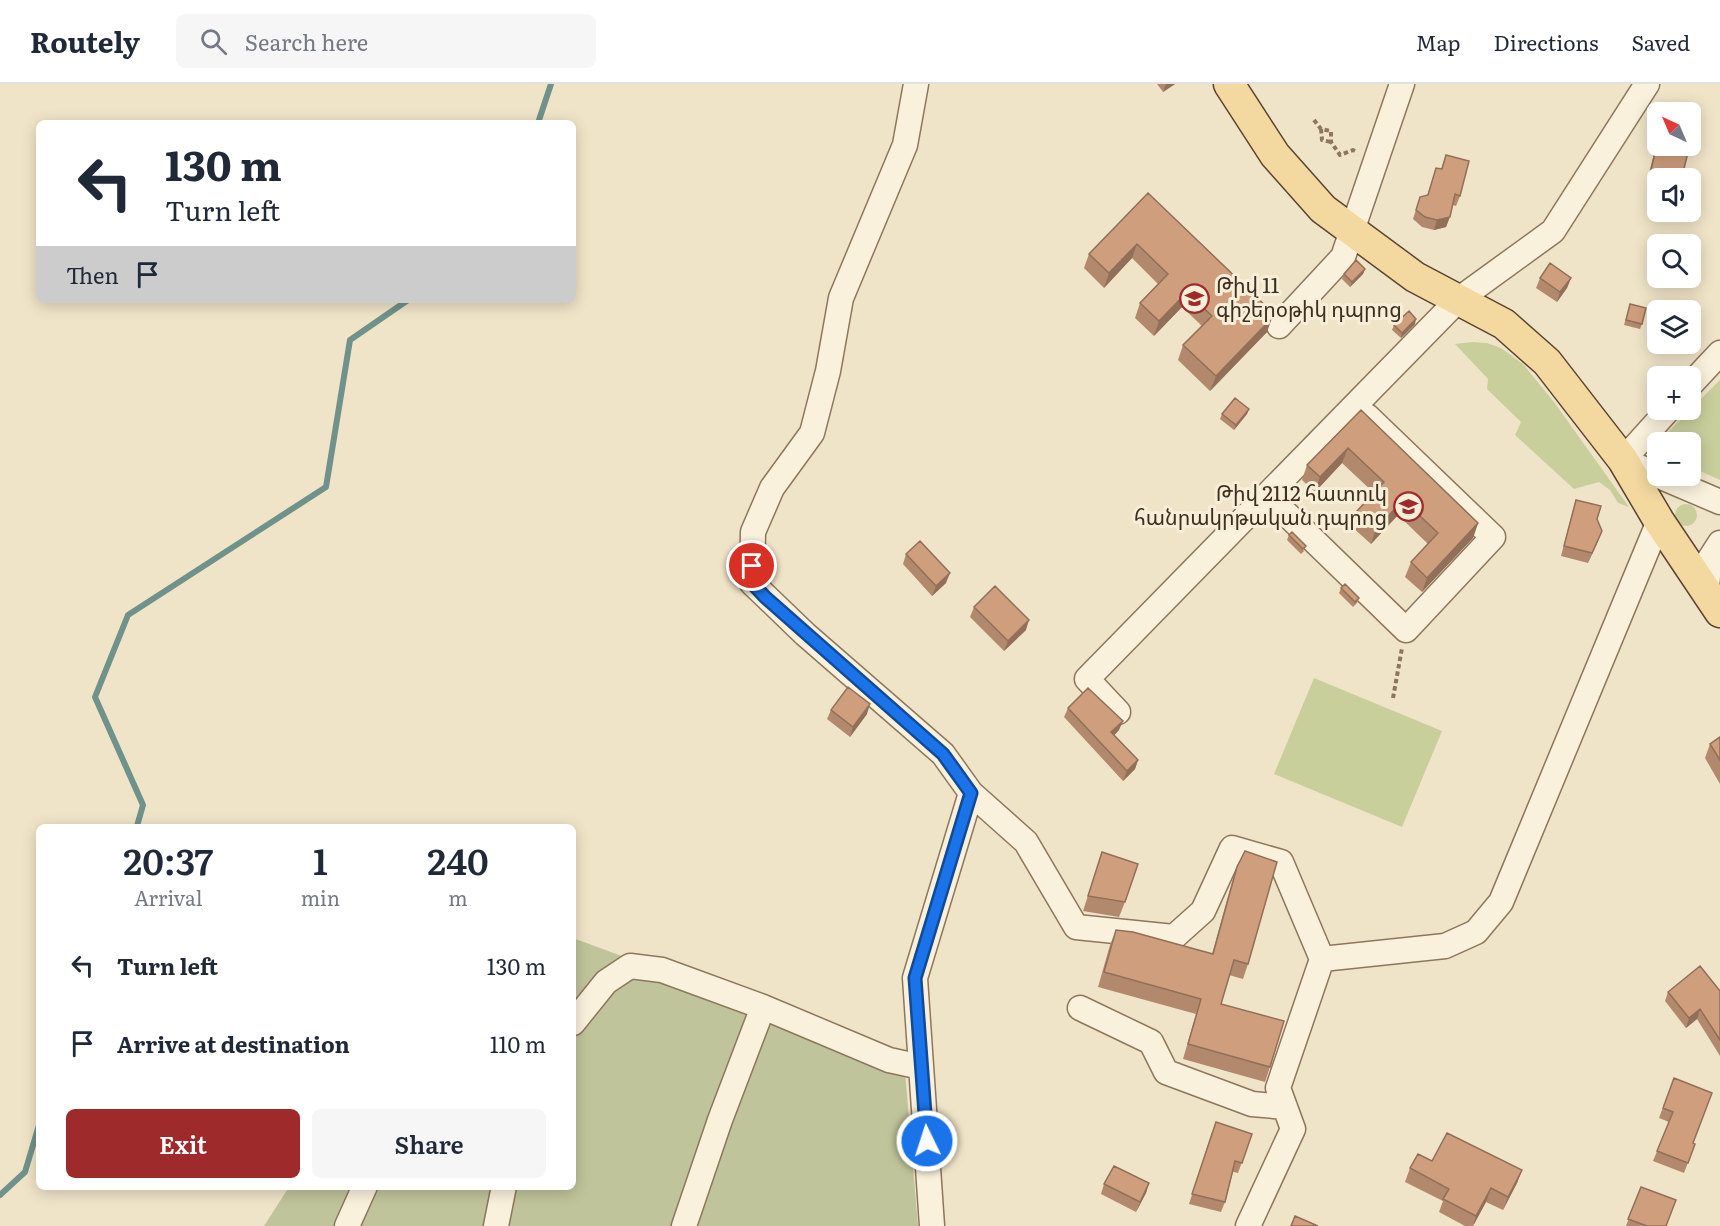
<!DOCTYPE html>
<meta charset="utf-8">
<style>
:root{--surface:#fff;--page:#f6f6f7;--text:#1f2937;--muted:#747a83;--line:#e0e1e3;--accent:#9e2a2b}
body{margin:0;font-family:Literata,"Noto Sans Armenian",serif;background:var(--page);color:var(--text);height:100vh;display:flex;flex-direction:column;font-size:22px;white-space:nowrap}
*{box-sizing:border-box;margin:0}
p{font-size:20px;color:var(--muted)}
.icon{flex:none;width:33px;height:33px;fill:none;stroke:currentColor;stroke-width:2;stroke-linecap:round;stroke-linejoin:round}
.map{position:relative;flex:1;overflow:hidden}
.drawer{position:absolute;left:36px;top:740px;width:540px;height:366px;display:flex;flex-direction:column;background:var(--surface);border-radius:9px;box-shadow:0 3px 15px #0003}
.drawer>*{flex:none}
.guide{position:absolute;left:36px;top:36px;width:540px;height:183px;border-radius:9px;box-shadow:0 3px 15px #0003;background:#fff;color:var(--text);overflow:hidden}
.needle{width:39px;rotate:316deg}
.buttons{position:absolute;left:1647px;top:18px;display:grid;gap:12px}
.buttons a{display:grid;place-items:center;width:54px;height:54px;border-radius:9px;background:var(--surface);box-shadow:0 3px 15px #0003;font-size:30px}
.pin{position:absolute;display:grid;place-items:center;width:51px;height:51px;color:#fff;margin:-26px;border:3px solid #fff;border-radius:50%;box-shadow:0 2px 6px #0007}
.me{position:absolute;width:66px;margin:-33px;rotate:356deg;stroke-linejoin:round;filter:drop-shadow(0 0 4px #0008)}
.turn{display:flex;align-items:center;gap:21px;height:126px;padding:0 30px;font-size:27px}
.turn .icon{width:78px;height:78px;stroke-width:2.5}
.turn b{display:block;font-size:42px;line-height:51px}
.then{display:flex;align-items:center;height:57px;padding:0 30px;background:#0003;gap:12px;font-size:22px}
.eta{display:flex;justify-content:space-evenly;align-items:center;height:102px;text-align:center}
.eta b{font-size:36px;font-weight:600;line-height:42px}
.button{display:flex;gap:12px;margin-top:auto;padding:12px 30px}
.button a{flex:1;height:69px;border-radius:9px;background:var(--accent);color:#fff;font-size:24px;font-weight:600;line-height:69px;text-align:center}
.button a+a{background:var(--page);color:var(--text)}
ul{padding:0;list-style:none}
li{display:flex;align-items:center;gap:18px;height:78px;padding:0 30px}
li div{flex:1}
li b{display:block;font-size:22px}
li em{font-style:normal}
header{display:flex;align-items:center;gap:36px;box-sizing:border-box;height:84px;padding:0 30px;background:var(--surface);border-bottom:2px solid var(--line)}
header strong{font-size:28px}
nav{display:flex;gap:33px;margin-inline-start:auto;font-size:21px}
.search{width:420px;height:54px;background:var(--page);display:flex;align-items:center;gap:15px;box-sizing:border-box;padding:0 21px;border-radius:9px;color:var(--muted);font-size:22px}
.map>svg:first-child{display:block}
.green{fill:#c9cf9b}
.cemetery{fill:#bfc49a}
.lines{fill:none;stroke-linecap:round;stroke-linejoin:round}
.stream{stroke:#6f938a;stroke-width:6}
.minor-casing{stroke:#8d765c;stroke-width:27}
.major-casing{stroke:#5b4430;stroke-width:33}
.path{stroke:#8d765c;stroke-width:4;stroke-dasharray:4.5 3;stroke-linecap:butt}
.minor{stroke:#faf1dc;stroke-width:24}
.major{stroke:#f3d9a0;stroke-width:30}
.wall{fill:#b2896c}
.shaded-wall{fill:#916f58}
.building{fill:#cf9f7d;stroke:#916f58;stroke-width:1.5}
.route-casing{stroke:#114b97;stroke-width:15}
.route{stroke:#1a73e8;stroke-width:10}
.labels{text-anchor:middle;stroke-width:6;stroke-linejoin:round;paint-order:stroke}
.poi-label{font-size:21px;fill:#3d2e20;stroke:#f7eed8;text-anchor:start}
</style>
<header>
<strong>Routely</strong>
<div class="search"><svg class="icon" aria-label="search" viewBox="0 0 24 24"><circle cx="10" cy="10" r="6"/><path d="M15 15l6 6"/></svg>Search here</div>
<nav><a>Map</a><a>Directions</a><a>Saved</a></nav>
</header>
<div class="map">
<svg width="1720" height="1142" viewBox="0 0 1720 1142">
<rect width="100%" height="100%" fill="#f0e4c8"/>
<!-- green -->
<path class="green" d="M1472,258L1487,259L1501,264L1523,280L1554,318L1629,423L1618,419L1610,406L1599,398L1574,405L1515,351L1521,338L1487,305L1488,295L1455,260Z
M1720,296V396L1691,383L1690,358H1658Z
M1675 431a11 11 0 1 1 22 0a11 11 0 1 1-22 0Z
M1314,594L1442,647L1402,743L1274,690Z"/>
<!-- cemetery -->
<path class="cemetery" d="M573,854L904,976L918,1142H264L289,1103L573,1102Z"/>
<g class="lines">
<!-- stream -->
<path class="stream" d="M538,39L551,0
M137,742L143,721L95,613L128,531L326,403L350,256L408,216
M0,1111L25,1088L39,1041"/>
<defs>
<path id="minor" d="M916,0L905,61L841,214L828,287L812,349L772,404L753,448L752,499L805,550L943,670L971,709L1026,758L1076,843L1174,853L1203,827L1232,764L1281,778L1322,875
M1279,242L1343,173L1402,0
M1690,301L1720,269
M1658,391L1623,376L1668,326
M1659,392L1720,418
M1267,411L1406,546L1493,453L1367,332
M1707,507L1709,476L1720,459
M1118,628L1087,595L1458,216L1553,147L1647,0
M1080,924L1151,958L1166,988L1252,1020L1285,1023
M573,939L606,898L630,882L662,886L763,923L889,976L921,983
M347,1142L365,1102
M496,1142L504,1102
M684,1142L720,1036L763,923
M932,1142L915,894L971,709
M1248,1142L1293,1045L1278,1004L1322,875L1445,862L1476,848L1501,818L1659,437"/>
<path id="major" d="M1229,0L1275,71L1323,125L1415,193L1504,240L1547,278L1623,376L1659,437L1720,528"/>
</defs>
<!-- minor casing -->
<use href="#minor" class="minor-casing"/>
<!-- major casing -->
<use href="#major" class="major-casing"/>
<!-- path -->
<path class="path" d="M1314,36L1321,45L1331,47V58L1340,71L1353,66L1357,68
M1321,45L1322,56L1331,58
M1393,614L1402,564"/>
<!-- minor -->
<use href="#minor" class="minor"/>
<!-- major -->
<use href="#major" class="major"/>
</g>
<!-- wall -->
<path class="wall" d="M1157,0H1175L1163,8Z
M1657,60L1688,68L1682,94H1658V98L1647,96L1654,70Z
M1446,71L1460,112L1456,122L1453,121L1446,143L1434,146L1422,143L1413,135L1420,113L1427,112L1436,84L1441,85Z
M1148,109L1267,248L1210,307L1178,276L1183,261L1202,242L1182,223L1154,252L1135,234L1140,219L1158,200L1132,174L1104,204L1084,184L1089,170Z
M1365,185L1363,190L1350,203L1342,195L1344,190Z
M1540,194H1571L1567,204L1557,218L1536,204Z
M1630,220L1642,240L1640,245L1624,241Z
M1415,240L1401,254L1392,246L1394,241Z
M1249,325L1247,330L1234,346L1220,335L1222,330Z
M1361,326L1478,439L1473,454L1422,508L1405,493L1411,478L1428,460L1398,431L1371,460L1351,442L1357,427L1374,409L1342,379L1315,408L1302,396L1307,381Z
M1576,416L1597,435L1598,457L1588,479L1561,472L1573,426Z
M1292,448L1304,467L1301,470L1287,456L1289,451Z
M906,470L946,499L932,512L903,480Z
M1341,504L1359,514L1357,519L1353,523L1339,509Z
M974,523L1026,546L1004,567L970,533Z
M1068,624L1119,646L1114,651L1138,676L1135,685L1123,697L1064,633Z
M831,626L867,630L850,653L827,635Z
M1720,653V700L1705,674L1710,660Z
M1102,768L1125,818L1119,833L1083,827Z
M1237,783L1248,880L1243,895L1229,891L1221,920L1270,983L1265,998L1183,975L1196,930L1098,903L1110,861L1116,846L1212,870L1232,798Z
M1720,907V972L1697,935L1686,944L1665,917L1668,908Z
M1674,994L1693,1059L1695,1060L1684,1089L1653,1077L1669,1038L1659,1034Z
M1212,1048L1252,1050L1238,1089L1233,1088L1225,1118L1221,1128L1189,1120Z
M1432,1077L1522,1086L1517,1099L1503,1126L1486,1118L1473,1142H1465L1439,1128L1443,1117L1405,1098L1410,1084Z
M1149,1099L1146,1109L1136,1128L1101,1110L1104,1100Z
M1641,1103L1666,1142H1626Z"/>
<!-- shaded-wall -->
<path class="shaded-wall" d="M1166,0H1175L1163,8Z
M1450,133L1446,143L1434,146L1437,136Z
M1137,160L1132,174L1104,204L1109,189Z
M1365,185L1363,190L1350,203L1352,198Z
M1571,194L1567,204L1557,218L1560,208Z
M1187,208L1182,223L1154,252L1159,237Z
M1272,234L1267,248L1210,307L1216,292Z
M1416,235L1415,240L1401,254L1402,249Z
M1249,325L1247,330L1234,346L1236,341Z
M1348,364L1342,379L1315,408L1320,393Z
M1403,416L1398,431L1371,460L1376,445Z
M1478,439L1473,454L1422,508L1427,494Z
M1602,447L1598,457L1588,479L1592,469Z
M950,489L946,499L932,512L936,502Z
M1029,536L1026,546L1004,567L1008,557Z
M870,620L867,630L850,653L853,643Z
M1123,637L1119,646L1108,658L1111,648Z
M1138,676L1135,685L1123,697L1127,687Z
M1700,925L1697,935L1686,944L1689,934Z
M1522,1086L1517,1099L1503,1126L1508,1113Z
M1149,1099L1146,1109L1136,1128L1140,1118Z
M1491,1104L1486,1118L1473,1142L1476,1132Z"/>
<!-- building -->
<path class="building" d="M1657,60L1658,62H1663L1688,68L1682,93L1651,86Z
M1446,71L1469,77L1460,112L1455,110L1450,133L1437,136L1425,133L1416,126L1420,113L1428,111L1436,84L1442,85Z
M1148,109L1271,227L1272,234L1216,292L1183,261L1212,232L1187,208L1159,237L1140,219L1168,190L1137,160L1109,189L1089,170Z
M1356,176L1365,185L1352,198L1344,190Z
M1550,179L1571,194L1560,208L1540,194Z
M1630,220L1646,224L1642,240L1626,236Z
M1409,227L1416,235L1402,249L1394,241Z
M1235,314L1249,325L1236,341L1222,330Z
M1361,326L1478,439L1427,494L1411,478L1438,449L1403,416L1376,445L1357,427L1384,398L1348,364L1320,393L1307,381Z
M1576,416L1601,422L1597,435L1602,447L1592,469L1564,462Z
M1292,448L1306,462L1303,465L1289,451Z
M920,457L950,489L936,502L906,470Z
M1345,500L1359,514L1355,518L1341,504Z
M995,502L1029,536L1008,557L974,523Z
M848,603L870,620L853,643L831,626Z
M1088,604L1123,637L1111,648L1138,676L1127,687L1068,624Z
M1720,653V676L1710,660Z
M1245,767L1277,778L1248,880L1234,876L1221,920L1284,937L1270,983L1188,960L1201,915L1104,888L1116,846L1133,848L1213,870L1237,783Z
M1102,768L1138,780L1125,818L1088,812Z
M1700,882L1720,907V956L1700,925L1689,934L1668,908Z
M1674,994L1712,1009L1693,1059L1695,1060L1688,1079L1657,1067L1673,1028L1663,1024Z
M1216,1038L1252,1050L1242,1079L1235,1077L1225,1118L1192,1110Z
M1447,1049L1522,1086L1508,1113L1491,1104L1476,1132L1443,1115L1449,1105L1410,1084L1418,1070L1432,1077Z
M1114,1082L1149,1099L1140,1118L1104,1100Z
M1641,1103L1676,1116L1666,1142H1647L1628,1135Z
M1295,1132L1318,1142H1291Z"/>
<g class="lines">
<defs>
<path id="route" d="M752,482V499L765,513L943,670L971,709L915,894L927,1057"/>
</defs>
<!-- route casing -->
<use href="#route" class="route-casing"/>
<!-- route -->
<use href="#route" class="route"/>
</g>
<!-- icons -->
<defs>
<symbol id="school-ring" viewBox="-11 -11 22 22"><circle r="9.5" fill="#f7eed8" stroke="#9e2a2b" stroke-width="1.5"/><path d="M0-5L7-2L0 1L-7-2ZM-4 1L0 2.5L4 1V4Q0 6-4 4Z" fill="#9e2a2b"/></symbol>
</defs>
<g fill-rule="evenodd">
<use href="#school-ring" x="1178" y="198" width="33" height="33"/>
<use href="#school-ring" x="1392" y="406" width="33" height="33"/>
</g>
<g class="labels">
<!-- poi labels -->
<g class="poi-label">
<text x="1216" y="209">Թիվ 11<tspan x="1216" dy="24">գիշերօթիկ դպրոց</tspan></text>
<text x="1387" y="417" text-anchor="end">Թիվ 2112 հատուկ<tspan x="1387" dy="24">հանրակրթական դպրոց</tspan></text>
</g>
</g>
</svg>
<div class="buttons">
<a><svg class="needle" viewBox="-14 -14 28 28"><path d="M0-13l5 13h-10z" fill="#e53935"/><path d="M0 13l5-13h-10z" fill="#747a83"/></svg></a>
<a><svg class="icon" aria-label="sound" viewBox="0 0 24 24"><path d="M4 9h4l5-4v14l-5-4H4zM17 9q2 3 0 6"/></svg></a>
<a><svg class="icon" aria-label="search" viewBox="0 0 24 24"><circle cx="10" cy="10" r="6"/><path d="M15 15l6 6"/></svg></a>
<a><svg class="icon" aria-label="layers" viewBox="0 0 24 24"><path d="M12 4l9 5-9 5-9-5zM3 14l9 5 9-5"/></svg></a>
<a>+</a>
<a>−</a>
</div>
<div class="pin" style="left:752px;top:482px;background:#d93025"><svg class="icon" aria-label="arrive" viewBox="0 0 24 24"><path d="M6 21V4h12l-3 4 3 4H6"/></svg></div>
<svg class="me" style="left:927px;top:1057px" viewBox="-20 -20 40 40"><circle r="17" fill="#1a73e8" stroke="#fff" stroke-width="3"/><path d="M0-11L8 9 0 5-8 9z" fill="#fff"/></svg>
<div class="guide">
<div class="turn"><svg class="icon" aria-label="left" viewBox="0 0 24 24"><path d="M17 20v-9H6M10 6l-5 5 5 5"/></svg><div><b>130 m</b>Turn left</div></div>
<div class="then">Then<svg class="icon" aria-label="arrive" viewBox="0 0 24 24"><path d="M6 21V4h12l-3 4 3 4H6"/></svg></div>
</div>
<section class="drawer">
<div class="eta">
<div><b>20:37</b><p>Arrival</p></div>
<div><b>1</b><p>min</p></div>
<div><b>240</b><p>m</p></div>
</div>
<ul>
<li><svg class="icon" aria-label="left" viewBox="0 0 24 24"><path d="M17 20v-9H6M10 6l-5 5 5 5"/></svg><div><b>Turn left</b></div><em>130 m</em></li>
<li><svg class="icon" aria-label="arrive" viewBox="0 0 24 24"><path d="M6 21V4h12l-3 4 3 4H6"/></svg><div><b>Arrive at destination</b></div><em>110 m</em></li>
</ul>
<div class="button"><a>Exit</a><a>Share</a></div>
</section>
</div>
